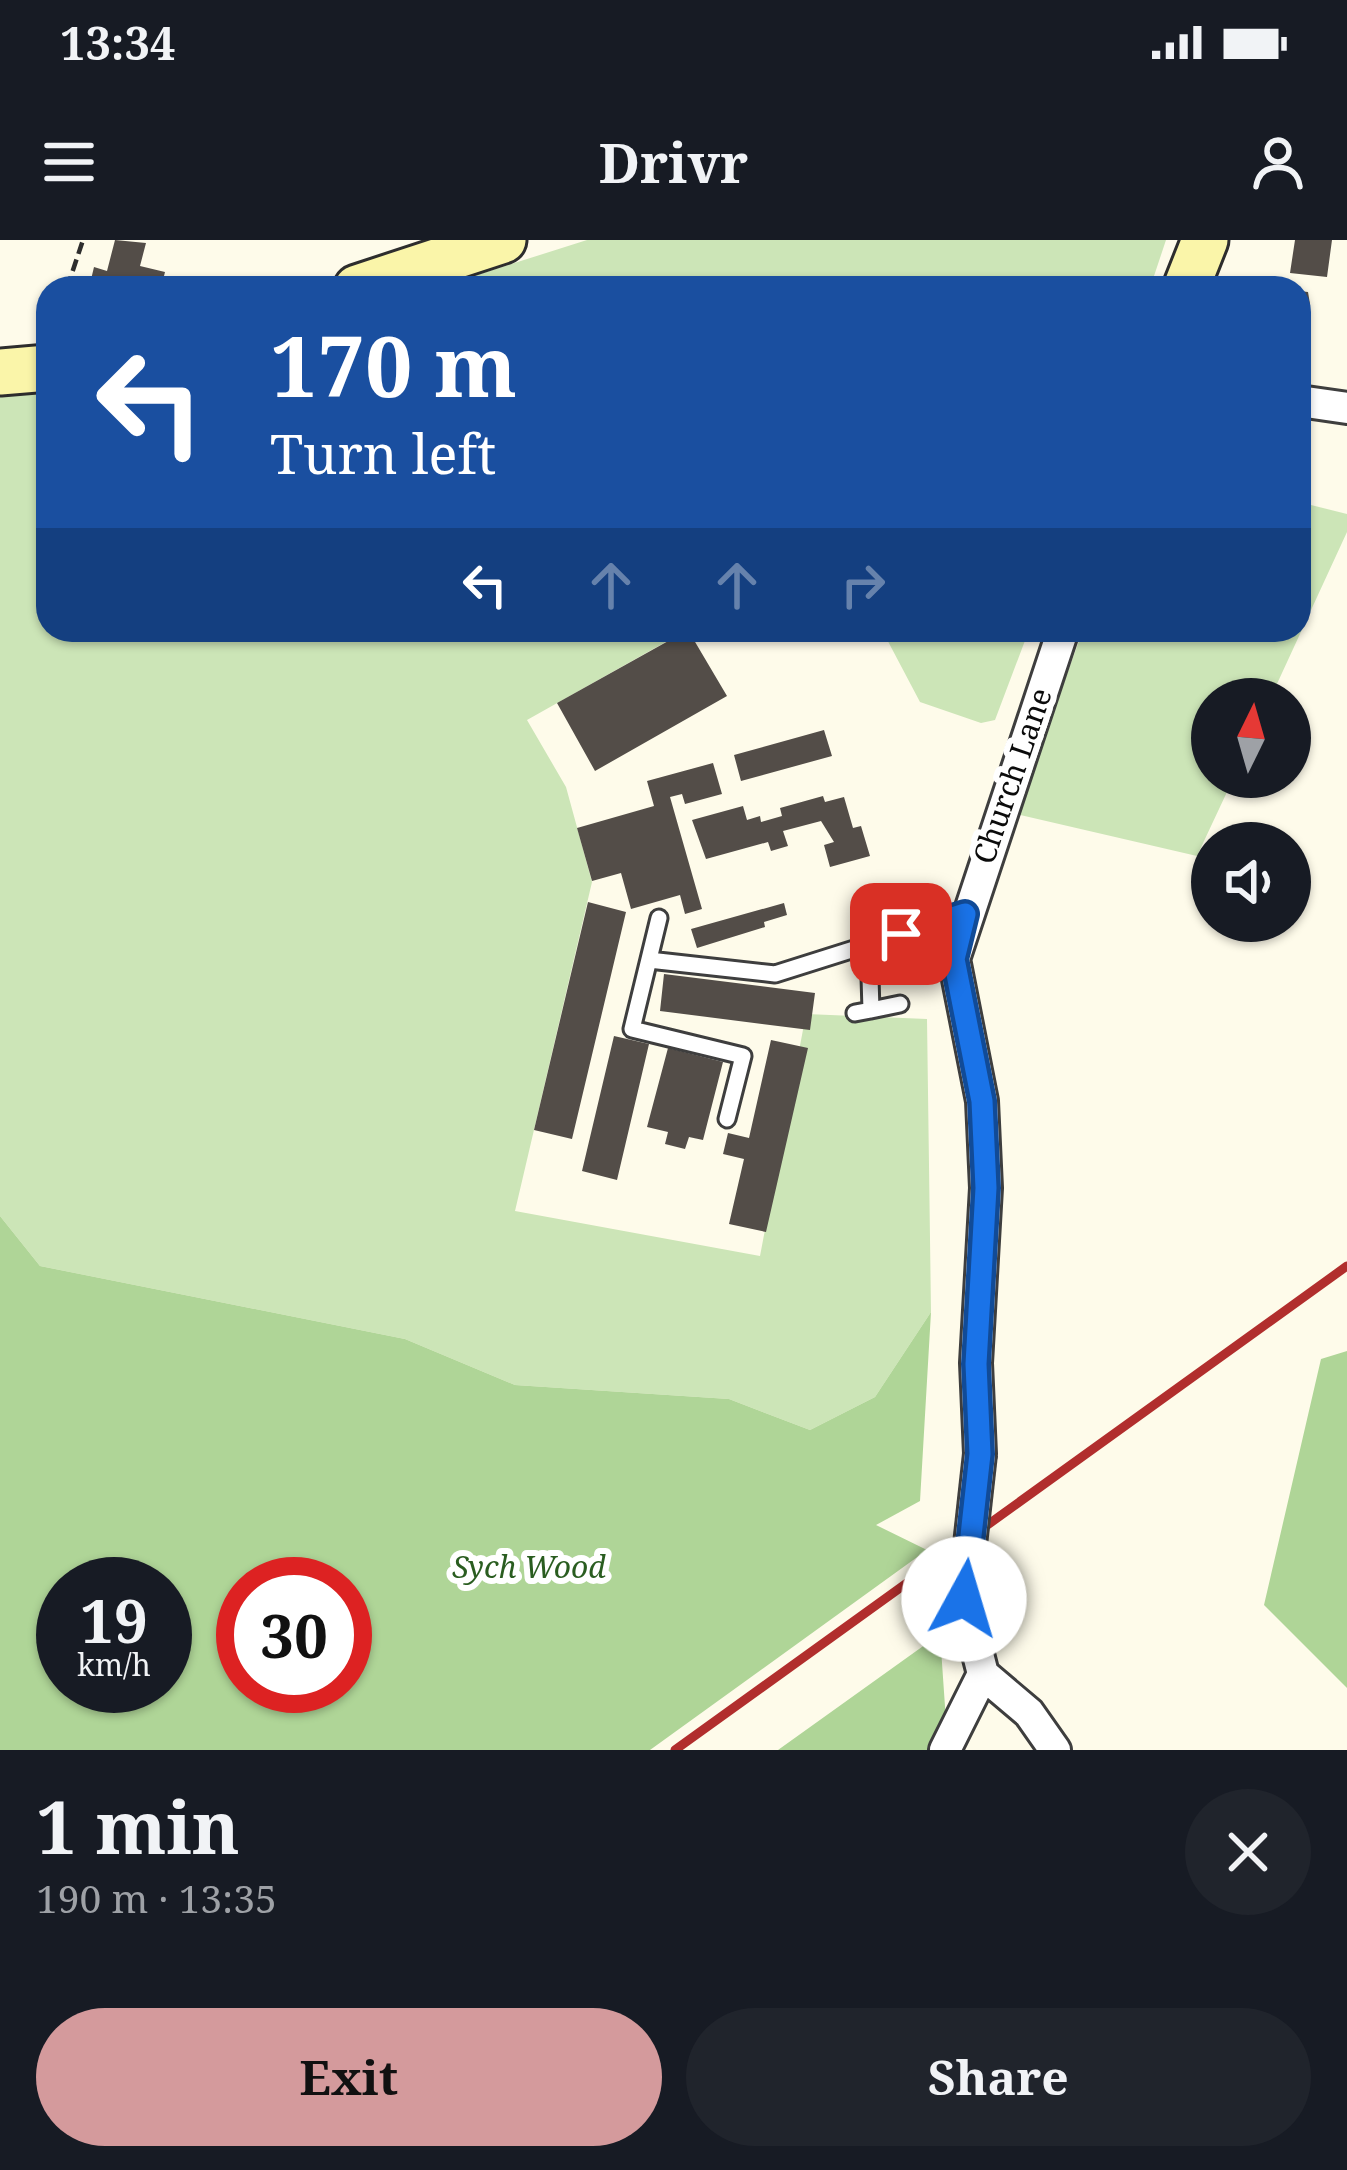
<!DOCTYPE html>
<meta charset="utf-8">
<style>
:root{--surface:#171b24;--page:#20242c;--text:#f1f3f6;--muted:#9ea1a6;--accent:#d49a9c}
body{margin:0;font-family:"Noto Serif",serif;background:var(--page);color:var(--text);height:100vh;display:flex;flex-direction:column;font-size:45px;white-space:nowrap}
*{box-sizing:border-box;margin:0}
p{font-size:39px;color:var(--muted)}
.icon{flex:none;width:66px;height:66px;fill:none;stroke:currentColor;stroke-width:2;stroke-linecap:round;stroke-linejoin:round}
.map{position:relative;height:1510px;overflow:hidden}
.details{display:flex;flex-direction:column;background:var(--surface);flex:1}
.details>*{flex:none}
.guide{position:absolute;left:36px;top:36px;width:1275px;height:366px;border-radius:36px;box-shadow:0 3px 9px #0004;background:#1a4fa0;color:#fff;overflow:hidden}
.needle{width:78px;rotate:5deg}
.buttons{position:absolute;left:1191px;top:438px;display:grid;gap:24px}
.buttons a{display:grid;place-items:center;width:120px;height:120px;border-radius:50%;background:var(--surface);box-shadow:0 3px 9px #0004;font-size:60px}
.speed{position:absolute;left:36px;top:1317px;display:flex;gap:24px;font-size:60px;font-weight:700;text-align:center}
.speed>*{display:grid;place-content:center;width:156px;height:156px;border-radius:50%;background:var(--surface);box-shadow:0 3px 9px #0004;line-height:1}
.speed small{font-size:30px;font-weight:400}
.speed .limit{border:18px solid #d22;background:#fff;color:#111}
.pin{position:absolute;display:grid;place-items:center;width:102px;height:102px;color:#fff;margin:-51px;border-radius:24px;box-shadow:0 6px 18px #0006}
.me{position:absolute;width:132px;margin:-66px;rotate:6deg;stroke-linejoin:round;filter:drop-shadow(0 0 9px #0008)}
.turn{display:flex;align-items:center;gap:42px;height:252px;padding:0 36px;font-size:54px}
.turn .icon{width:156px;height:156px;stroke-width:2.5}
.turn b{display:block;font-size:84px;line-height:102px}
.lanes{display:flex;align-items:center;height:114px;padding:0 36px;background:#0003;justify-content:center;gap:60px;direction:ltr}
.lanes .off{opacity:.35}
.round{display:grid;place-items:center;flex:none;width:126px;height:126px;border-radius:63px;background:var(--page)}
.overview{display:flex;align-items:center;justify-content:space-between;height:204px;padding:0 36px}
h1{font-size:72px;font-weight:700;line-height:90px}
.cta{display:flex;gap:24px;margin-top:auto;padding:24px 36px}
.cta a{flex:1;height:138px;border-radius:72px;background:var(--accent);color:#111;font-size:48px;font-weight:700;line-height:138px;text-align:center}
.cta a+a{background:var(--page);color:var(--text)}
.status{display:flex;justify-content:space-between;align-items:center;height:84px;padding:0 60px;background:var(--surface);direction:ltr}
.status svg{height:33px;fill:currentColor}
header{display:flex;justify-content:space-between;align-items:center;height:156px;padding:0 36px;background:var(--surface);font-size:54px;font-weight:700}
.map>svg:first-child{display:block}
.green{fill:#cce5b7}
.forest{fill:#afd597;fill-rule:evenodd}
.building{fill:#534d48}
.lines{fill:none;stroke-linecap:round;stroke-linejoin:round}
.lane-casing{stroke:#3e3e3e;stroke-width:21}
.street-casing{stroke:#3e3e3e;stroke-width:36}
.secondary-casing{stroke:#2d2d2d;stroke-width:51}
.path{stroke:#2d2d2d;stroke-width:4.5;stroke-dasharray:12 6;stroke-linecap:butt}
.lane{stroke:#fff;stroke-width:15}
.street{stroke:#fff;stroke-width:30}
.secondary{stroke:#faf5a9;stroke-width:45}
.rail{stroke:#b12e2d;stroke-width:9}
.street-bridge-casing{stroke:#3e3e3e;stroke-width:36;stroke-linecap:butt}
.street-bridge{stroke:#fff;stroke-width:30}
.route-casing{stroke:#114b97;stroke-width:30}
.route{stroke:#1a73e8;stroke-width:21}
.labels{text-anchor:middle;stroke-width:12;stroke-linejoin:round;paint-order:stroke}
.street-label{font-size:30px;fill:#0b0b0b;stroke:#fff}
.park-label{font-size:30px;font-style:italic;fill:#2a5d20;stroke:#fff}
</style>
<div class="status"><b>13:34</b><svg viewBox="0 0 49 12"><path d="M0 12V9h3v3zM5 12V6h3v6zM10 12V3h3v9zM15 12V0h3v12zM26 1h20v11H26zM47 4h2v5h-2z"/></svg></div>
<header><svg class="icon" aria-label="menu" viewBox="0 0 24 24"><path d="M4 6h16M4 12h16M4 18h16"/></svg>Drivr<svg class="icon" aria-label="person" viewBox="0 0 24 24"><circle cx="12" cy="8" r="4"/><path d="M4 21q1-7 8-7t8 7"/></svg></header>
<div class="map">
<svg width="1347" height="1510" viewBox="0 0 1347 1510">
<rect width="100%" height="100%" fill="#fefbea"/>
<!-- green -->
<path class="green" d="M587,0H1166L1150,48H436Z
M48,139V390H687L527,480L566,547L592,642L515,971L760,1016L806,774L927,779L931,1072L875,1157L810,1190L729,1159L515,1145L405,1099L40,1026L0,976V145Z
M1299,262L1347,274V292L1270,459H1212V537H1234L1197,616L1016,574L1083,390H1299Z
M882,390H1029L995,480L981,483L920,462Z"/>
<!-- forest -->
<path class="forest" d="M0,976L40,1026L405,1099L515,1145L729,1159L810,1190L875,1157L931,1072L920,1261L876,1285L927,1310L650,1510H0ZM63,1344H165V1446H63ZM243,1344H345V1446H243Z
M1347,1111V1448L1264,1365L1321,1119Z
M940,1394L948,1510H778Z"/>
<!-- building -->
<path class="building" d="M115,0L146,3L140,26L165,32L161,48H89L94,27L107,31Z
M1295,0H1332L1327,37L1290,33Z
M1299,51L1308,52L1310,64L1302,128Z
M688,390L727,456L595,531L557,463Z
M824,490L832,516L741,541L734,515Z
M713,523L722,554L685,564L682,554L670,557L702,669L685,674L680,655L631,669L621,633L592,641L577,588L654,566L647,541Z
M823,556L825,562L844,557L853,588L861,586L870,616L830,627L824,605L834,602L821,581L783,591L788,606L771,611L768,602L706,619L692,580L743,566L747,580L760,576L761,582L782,576L780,568Z
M588,662L626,672L572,899L534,890Z
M784,663L787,675L764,682L765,687L697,708L691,689Z
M664,734L815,753L810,790L660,771Z
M614,796L649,804L617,940L582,931Z
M771,800L808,808L766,992L729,984L744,919L723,914L728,893L749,898Z
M668,808L723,822L703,900L689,897L685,909L665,904L668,892L647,887Z"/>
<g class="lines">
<defs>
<path id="lane" d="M659,678L632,789L743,816L727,879
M649,720L775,734L965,674
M871,770L900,764
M855,773L871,770L869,705"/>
<path id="street" d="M1299,161L1347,168
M980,1214L976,1123L986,948L982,861L954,719L1063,390
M964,1359L983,1434L1029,1473L1055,1510
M945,1510L983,1434"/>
<path id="secondary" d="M357,48L503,0
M1186,48L1205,0
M0,132L48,128"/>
</defs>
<!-- lane casing -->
<use href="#lane" class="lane-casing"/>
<!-- street casing -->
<use href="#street" class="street-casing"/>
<!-- secondary casing -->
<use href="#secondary" class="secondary-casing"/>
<!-- path -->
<path class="path" d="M67,48L83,0"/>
<!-- lane -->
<use href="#lane" class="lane"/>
<!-- street -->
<use href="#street" class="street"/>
<!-- secondary -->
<use href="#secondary" class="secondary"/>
<!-- rail -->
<path class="rail" d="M675,1510L1347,1026"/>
<defs>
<path id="street-bridge" d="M964,1359L980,1214"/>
</defs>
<!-- street-bridge casing -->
<use href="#street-bridge" class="street-bridge-casing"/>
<!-- street-bridge -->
<use href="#street-bridge" class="street-bridge"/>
</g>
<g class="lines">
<defs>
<path id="route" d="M901,694L965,674L954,719L982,861L986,948L976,1124L980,1214L964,1359"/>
</defs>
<!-- route casing -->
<use href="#route" class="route-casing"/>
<!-- route -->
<use href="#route" class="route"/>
</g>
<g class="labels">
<!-- street labels -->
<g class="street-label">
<text transform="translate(1013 536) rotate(-71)" y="10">Church Lane</text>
</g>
<!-- park labels -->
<g class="park-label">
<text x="529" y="1338">Sych Wood</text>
</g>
</g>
</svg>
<div class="buttons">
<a><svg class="needle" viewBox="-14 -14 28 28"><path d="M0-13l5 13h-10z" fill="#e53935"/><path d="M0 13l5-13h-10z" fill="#9ea1a6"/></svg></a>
<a><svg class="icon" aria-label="sound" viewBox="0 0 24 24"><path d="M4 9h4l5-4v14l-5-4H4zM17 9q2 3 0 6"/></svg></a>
</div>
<div class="speed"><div>19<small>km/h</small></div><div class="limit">30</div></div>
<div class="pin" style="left:901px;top:694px;background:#d93025"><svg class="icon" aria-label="arrive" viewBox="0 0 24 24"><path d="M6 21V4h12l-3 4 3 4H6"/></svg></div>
<svg class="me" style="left:964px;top:1359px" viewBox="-20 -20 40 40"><circle r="19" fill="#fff"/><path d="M0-13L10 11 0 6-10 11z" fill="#1a73e8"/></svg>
<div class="guide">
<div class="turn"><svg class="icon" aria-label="left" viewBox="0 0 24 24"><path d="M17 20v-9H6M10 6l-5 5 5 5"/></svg><div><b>170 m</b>Turn left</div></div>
<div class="lanes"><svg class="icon" aria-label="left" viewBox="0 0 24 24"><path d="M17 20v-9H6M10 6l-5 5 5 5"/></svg><svg class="icon off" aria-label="ahead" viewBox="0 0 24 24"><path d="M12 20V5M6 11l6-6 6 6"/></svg><svg class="icon off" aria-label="ahead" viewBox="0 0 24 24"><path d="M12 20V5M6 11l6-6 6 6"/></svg><svg class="icon off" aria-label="right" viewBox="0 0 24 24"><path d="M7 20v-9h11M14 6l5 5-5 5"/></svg></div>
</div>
</div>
<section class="details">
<div class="overview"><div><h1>1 min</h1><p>190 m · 13:35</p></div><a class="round"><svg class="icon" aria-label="close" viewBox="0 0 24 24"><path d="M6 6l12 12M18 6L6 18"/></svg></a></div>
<div class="cta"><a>Exit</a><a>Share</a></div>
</section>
